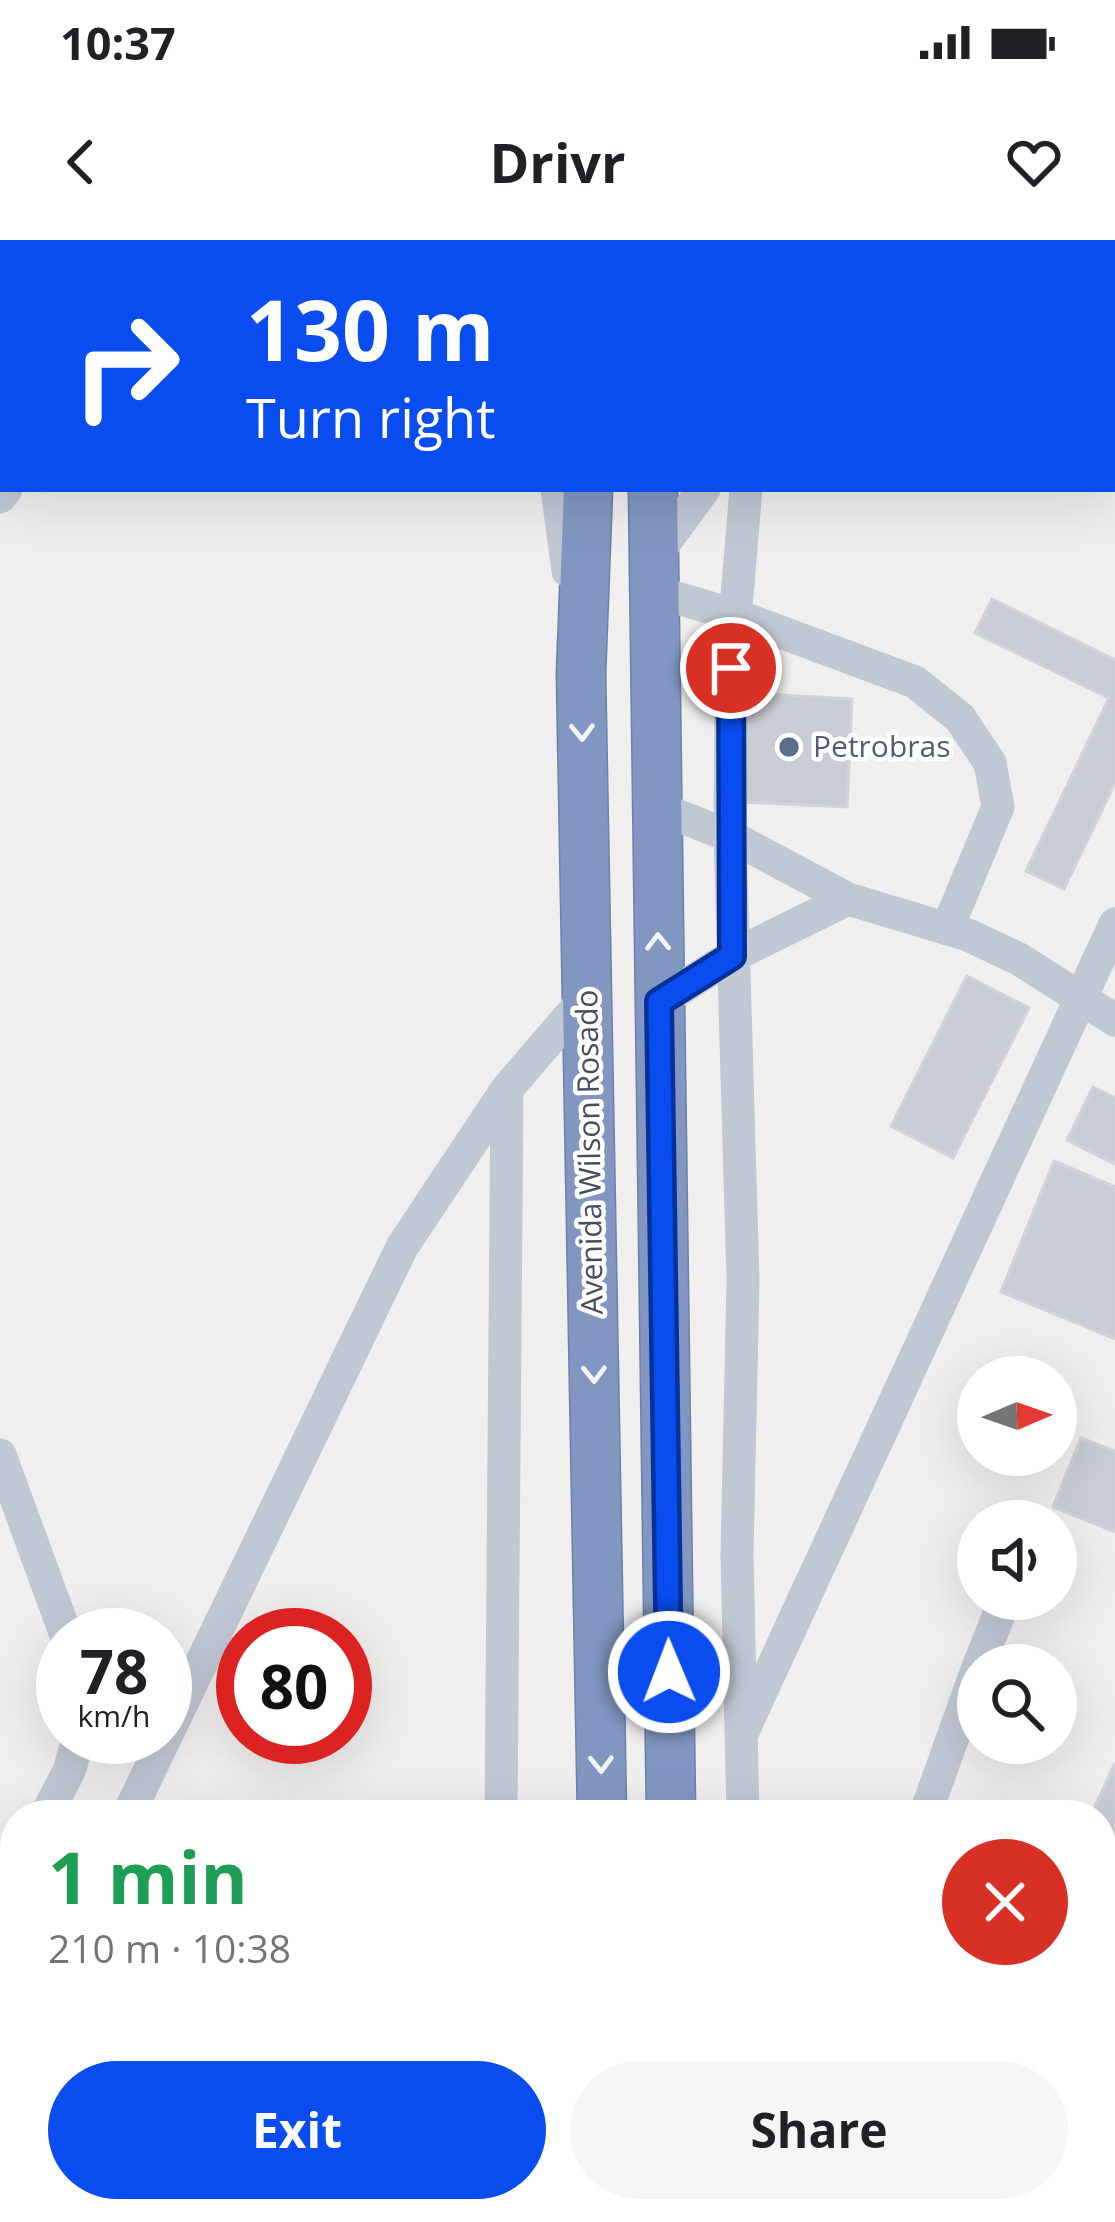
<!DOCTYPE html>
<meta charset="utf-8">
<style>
:root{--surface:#fff;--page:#f6f6f6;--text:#202124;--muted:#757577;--accent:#094cef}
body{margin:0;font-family:"Open Sans",sans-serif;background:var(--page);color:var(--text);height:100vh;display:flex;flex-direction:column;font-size:45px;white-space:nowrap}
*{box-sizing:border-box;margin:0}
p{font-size:39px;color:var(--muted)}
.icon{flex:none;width:66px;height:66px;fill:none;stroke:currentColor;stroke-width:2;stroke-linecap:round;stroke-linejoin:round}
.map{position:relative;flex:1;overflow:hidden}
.panel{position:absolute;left:0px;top:1560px;width:1116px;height:423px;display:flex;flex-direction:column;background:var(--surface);border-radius:48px 48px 0 0;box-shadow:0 12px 48px #0002}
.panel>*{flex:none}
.guide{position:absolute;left:0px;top:0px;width:1116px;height:252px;box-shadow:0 12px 48px #0002;background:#094cef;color:#fff;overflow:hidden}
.needle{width:78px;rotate:88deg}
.buttons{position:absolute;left:957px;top:1116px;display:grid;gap:24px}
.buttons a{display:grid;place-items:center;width:120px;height:120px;border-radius:50%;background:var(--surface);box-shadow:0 12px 48px #0002;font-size:60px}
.speed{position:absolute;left:36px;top:1368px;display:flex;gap:24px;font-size:60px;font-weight:700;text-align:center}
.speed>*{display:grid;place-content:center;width:156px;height:156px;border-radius:50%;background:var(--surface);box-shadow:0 12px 48px #0002;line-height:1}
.speed small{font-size:30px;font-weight:400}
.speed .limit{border:18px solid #d22;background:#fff;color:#111}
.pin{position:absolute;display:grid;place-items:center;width:102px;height:102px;color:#fff;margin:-51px;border:6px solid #fff;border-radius:50%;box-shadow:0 3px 12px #0007}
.me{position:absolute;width:132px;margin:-66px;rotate:359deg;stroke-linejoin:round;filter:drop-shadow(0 0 9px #0008)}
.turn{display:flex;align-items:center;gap:42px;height:252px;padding:0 48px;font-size:54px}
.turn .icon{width:156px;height:156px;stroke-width:2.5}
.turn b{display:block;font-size:84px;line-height:102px}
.round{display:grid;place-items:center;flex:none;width:126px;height:126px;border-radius:63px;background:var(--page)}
.headline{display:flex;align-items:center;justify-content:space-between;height:204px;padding:0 48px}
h1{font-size:72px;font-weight:700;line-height:90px;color:#1e9e55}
.action{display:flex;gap:24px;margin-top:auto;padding:24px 48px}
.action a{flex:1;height:138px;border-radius:72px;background:var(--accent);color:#fff;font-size:48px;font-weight:700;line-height:138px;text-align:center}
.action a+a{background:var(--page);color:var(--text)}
.status{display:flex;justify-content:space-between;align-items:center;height:84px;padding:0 60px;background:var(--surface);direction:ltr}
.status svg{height:33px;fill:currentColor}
header{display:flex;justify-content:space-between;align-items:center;height:156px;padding:0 48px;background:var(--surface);font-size:54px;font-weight:700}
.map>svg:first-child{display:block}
.building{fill:#c9ccd4;stroke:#d1d2da;stroke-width:3}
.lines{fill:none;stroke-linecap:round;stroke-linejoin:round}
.highway-casing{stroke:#6c82ad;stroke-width:51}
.minor{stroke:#c0c8d4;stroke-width:33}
.highway{stroke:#8197c1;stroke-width:48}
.oneway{stroke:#f2f5f9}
.route-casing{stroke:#06319b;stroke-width:30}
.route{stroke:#094cef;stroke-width:21}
.service-dot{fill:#5c6f8a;stroke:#fff;stroke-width:4.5}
.labels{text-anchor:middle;stroke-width:9;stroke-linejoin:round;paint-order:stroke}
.service-label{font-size:30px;fill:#4e5e75;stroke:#fff;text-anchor:start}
.street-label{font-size:30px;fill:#444e5d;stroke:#fff}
</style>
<div class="status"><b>10:37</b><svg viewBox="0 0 49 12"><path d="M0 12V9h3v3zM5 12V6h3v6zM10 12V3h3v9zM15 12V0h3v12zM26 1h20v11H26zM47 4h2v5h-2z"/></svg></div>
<header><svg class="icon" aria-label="back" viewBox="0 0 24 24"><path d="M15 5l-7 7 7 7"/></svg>Drivr<svg class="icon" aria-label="heart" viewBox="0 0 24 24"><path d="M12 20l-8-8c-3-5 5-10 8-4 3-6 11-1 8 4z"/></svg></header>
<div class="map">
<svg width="1115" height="1982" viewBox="0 0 1115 1982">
<rect width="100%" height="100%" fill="#f1eeee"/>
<!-- building -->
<path class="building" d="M992,359L1115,420V543L1064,649L1026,631L1109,458L975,393Z
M745,453L852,459L847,567L740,562Z
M967,736L1029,768L953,918L891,886Z
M1093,847L1115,858V924L1067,900Z
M1054,921L1115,947V1099L1001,1052Z
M1081,1198L1115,1211V1292L1053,1267Z
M1115,1523V1653L1101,1647V1575H1091Z
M1101,1763L1115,1769V1837L1101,1869Z
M920,1968H1058L1052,1982H914Z"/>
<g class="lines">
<defs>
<path id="highway" d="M599,3V0
M665,3V0
M588,249L581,434L602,1575
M653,249L671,1575
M610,1968V1982
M677,1968V1982"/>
</defs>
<!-- highway casing -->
<use href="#highway" class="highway-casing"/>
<!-- minor -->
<path class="minor" d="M148,0V3
M378,3V0
M826,3L827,0
M0,14L3,15
M557,249L568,331
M0,257L6,249
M652,320L704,249
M653,351L735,375L915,442L960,478L990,523L998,567L947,689
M656,567L730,596L848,659L968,695L1019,719L1115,780
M659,762L732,716L848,659
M0,1215L66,1395
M979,1425L1005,1359
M744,1489L1115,684
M46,1575L69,1531L79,1497
M128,1575L402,1007L507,849L587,756
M501,1575L507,849
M743,1575L737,1315L743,1040L730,596L731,428L746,249
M925,1575L978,1427
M0,1663L15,1634
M0,1839L15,1808
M1101,1933L1115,1903
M753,1968V1982
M874,1968V1982
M498,1982V1968
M1078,1982L1085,1968"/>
<!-- highway -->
<use href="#highway" class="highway"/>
</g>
<!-- one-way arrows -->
<defs><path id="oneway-chevron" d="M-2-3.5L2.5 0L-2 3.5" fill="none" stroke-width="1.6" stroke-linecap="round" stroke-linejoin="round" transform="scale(3)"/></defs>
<g class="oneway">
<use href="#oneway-chevron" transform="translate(582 492) rotate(89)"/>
<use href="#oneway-chevron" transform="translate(658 702) rotate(-91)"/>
<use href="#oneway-chevron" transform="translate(594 1134) rotate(89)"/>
<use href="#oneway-chevron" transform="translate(601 1524) rotate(89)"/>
</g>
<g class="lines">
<defs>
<path id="route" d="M669,1432L659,762L732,716L731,428"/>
</defs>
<!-- route casing -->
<use href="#route" class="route-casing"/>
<!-- route -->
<use href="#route" class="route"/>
</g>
<!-- markers -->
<circle class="service-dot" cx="789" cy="507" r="12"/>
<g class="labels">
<!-- service labels -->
<g class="service-label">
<text x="813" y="517">Petrobras</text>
</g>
<!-- street labels -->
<g class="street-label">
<text transform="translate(590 912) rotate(-91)" y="10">Avenida Wilson Rosado</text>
</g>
</g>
</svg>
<div class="buttons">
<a><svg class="needle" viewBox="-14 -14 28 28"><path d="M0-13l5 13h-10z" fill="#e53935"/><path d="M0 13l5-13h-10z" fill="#757577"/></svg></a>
<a><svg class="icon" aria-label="sound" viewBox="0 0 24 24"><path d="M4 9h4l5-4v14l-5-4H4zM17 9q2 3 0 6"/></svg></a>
<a><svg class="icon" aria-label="search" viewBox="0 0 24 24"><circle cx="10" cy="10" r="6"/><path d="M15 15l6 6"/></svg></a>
</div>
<div class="speed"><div>78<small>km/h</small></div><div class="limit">80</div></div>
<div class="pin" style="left:731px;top:428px;background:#d93025"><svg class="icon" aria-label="arrive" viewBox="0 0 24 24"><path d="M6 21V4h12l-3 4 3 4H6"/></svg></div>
<svg class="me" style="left:669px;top:1432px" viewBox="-20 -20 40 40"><circle r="17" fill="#094cef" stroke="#fff" stroke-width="3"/><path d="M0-11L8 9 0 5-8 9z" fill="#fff"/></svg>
<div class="guide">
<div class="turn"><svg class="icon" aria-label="right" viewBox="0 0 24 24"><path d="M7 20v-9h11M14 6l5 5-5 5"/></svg><div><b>130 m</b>Turn right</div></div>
</div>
<section class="panel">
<div class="headline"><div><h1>1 min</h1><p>210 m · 10:38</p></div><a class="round" style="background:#d93025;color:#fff"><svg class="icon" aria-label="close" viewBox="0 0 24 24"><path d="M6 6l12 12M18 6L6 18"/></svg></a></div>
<div class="action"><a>Exit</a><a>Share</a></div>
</section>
</div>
